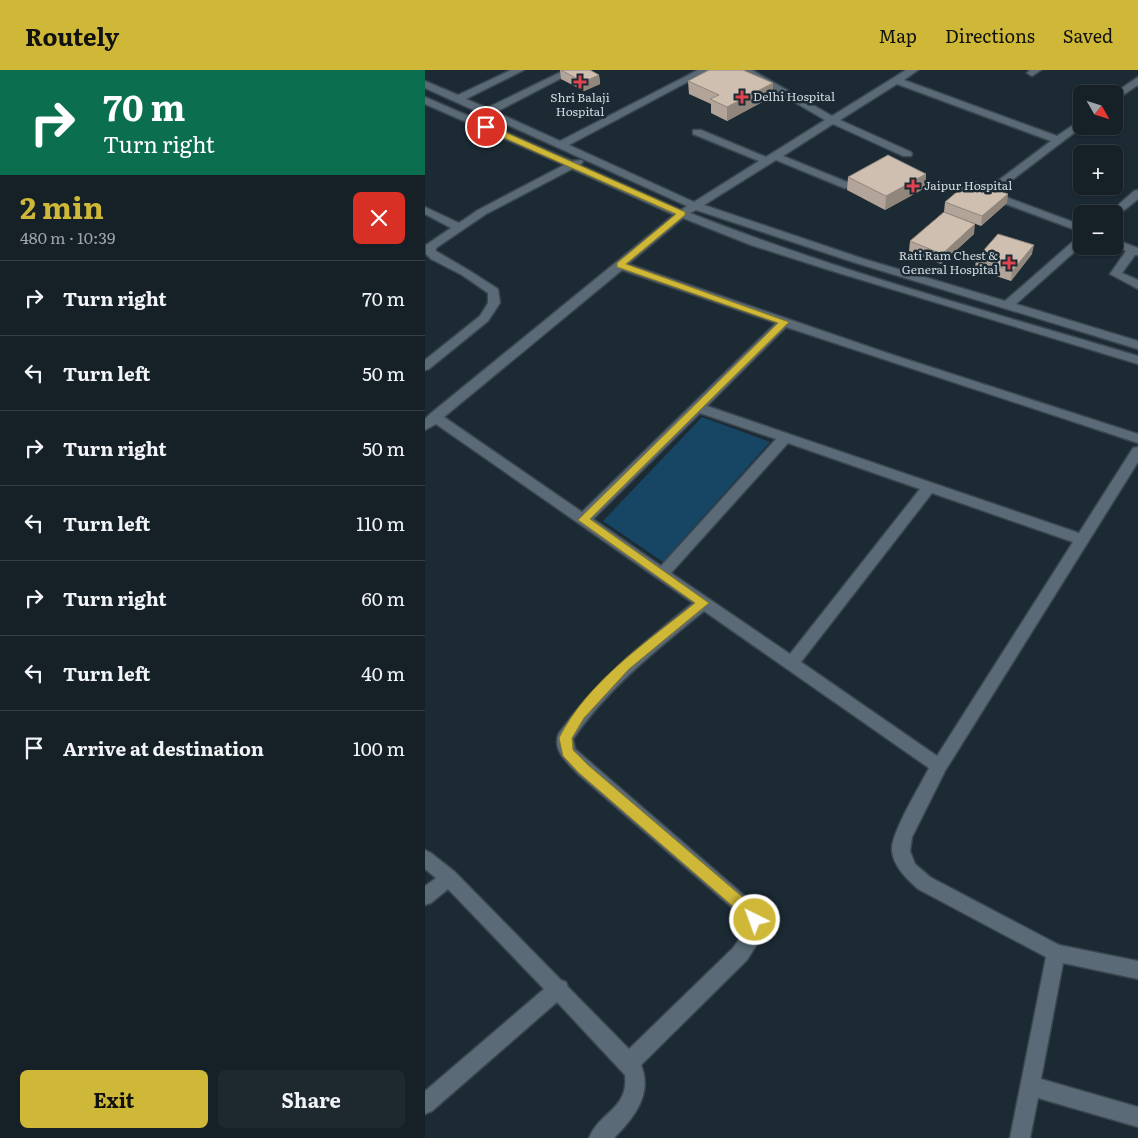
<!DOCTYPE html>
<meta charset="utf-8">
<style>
:root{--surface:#152027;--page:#1e282f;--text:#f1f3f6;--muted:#9da3a7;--line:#343e44;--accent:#cfb837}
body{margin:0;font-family:Literata,serif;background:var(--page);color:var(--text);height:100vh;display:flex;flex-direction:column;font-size:19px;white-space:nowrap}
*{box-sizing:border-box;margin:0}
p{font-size:16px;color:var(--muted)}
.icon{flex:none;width:28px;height:28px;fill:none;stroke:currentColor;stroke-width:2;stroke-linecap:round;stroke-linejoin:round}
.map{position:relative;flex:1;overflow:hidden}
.side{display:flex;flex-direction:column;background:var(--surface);width:425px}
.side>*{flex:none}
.top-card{background:#0b6e4f;color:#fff;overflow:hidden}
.needle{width:32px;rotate:129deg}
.tools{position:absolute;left:648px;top:15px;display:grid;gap:10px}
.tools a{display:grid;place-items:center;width:50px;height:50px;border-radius:8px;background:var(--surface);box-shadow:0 1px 4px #0004,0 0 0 1px var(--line);font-size:25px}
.pin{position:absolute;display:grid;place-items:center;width:42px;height:42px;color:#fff;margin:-21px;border:2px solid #fff;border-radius:50%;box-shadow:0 1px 5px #0007}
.me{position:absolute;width:55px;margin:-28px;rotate:318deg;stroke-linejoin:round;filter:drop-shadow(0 0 4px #0008)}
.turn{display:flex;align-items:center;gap:18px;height:105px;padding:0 20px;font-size:22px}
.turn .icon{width:65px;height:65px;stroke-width:2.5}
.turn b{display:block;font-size:35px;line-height:42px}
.round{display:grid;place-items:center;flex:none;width:52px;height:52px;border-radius:8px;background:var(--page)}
.summary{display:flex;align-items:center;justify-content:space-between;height:85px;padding:0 20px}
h1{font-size:30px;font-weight:700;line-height:38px;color:var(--accent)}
.button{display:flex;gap:10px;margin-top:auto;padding:10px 20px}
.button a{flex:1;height:58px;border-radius:8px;background:var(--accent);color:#111;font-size:20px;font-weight:700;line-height:58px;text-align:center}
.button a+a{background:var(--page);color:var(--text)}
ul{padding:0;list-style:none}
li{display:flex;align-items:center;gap:15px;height:75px;padding:0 20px;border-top:1px solid var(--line)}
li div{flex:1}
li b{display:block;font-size:19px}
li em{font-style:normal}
header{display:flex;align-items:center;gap:30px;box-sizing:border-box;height:70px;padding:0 25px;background:var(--accent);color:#111}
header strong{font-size:24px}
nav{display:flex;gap:28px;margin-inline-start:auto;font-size:18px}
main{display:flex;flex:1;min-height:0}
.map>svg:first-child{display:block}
.green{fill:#164664}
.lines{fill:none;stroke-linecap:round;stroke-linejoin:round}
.minor-casing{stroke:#3b464f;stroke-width:3}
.minor{fill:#5a6a76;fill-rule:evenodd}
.wall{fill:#b2a498}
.shaded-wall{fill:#91867c}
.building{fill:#cfbfb1;stroke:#91867c}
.route{fill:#cfb837;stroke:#877824}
.health-dot{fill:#e0444e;stroke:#1c2a34;stroke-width:2}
.labels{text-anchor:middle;stroke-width:5;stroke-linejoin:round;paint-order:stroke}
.far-poi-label{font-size:12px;fill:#d1dae1;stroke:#1c2a34;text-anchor:start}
</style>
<header>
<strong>Routely</strong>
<nav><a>Map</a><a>Directions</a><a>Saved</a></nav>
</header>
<main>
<section class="side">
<div class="top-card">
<div class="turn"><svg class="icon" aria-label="right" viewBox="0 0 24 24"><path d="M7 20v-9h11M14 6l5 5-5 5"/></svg><div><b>70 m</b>Turn right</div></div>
</div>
<div class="summary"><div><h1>2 min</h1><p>480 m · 10:39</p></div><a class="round" style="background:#d93025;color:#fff"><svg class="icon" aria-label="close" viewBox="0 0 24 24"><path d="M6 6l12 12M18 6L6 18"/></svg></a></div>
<ul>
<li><svg class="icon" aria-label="right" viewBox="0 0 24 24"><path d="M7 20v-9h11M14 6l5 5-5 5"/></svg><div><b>Turn right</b></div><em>70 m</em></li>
<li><svg class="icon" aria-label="left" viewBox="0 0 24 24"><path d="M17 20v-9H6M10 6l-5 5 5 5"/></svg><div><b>Turn left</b></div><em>50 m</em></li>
<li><svg class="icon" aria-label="right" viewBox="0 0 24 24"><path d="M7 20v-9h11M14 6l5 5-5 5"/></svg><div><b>Turn right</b></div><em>50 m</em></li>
<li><svg class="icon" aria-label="left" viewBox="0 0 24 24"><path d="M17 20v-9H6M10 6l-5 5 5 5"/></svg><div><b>Turn left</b></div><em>110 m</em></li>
<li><svg class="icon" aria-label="right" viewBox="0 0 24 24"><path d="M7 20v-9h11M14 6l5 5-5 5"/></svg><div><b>Turn right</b></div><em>60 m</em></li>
<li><svg class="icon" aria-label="left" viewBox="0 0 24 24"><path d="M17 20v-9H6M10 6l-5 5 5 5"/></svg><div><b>Turn left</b></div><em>40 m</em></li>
<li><svg class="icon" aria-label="arrive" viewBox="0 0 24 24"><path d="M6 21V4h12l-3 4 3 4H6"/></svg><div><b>Arrive at destination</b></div><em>100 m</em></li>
</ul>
<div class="button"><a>Exit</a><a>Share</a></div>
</section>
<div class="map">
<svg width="713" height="1068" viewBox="0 0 713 1068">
<rect width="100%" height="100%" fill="#1c2a34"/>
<!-- green -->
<path class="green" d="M277,347L345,372L238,492L178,451Z"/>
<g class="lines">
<defs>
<path id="minor" d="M86,0H99L41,29L62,38L140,0H152L71,42L135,71L273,0H285L144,75L269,132L334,91L268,64V60H276L341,87L400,50L315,0H327L407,46L481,0H493L479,10L632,66L656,50V56H658L578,117L574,122L578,126L656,155V162L570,130L564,125L570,113L626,71L472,14L415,50L486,82L487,84L486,86H478L408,54L358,86L427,114L428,116L427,118H419L351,90L279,135L439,189L580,231L652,168L656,167V176L591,234L713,271V279L431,193L271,140L265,143C411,201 563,241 713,286V294L404,200L326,175L258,148L203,194L462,283L713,364V373L361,257L282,336L654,463L708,378L713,377V392L520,701L487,767L485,781L490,794L505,807L634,875L713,891V909L638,893L616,1009L713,1037V1057L613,1028L605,1068H585L621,887L493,819C482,809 468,796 467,780C466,763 495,716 504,698L279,541C231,580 183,618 148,669L150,679L322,828L339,850L337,866L322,890L216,995C228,1024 209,1048 189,1068H164C174,1042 204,1039 200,1005L132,932L7,1041L0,1044V1021L119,919L23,819L6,833L0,835V816L11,808L0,799V780L6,783L30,802L136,910L141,912L143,917L204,979L308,878L319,863L321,852L310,840L153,704C143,693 126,680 134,663C171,611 218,573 268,533L11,354L0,360V349L5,344L249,145L147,99L61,144L11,178V181L45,201L73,219L75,233L63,251L4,299L0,300V290L55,246L63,233V223L37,205L6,189L1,184V175L26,158L0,144V137L34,153L53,140L139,95L0,34V27L147,91L157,90L158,92L155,95L256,140L262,136L63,46H55V43L0,18V11L33,25ZM197,200L351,253L157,442L19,347ZM275,343L351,369L236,496L168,449ZM363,373L495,419L365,584L246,503ZM507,423L648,472L512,686L376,592Z
M605,0H616L607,6L602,3Z
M713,7V15L689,31L688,24Z
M713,120V129L692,146L689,147V144H683L709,121Z
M689,169L713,178V185H710L697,203L713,210V219L685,204L701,181L689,176Z"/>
</defs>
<!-- minor casing -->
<use href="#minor" class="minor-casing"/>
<!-- minor -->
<use href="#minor" class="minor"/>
</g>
<!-- wall -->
<path class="wall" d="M135,0L174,5L175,14L159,21L136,9Z
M263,11L348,13V26L302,51L286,43V34L264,24Z
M501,104L500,118L460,140L422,120L423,107Z
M520,132L582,133L556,156L519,142Z
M549,164L516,194L484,181L485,171Z
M607,184L586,211L550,199L551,189Z"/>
<!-- shaded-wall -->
<path class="shaded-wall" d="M174,5L175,14L159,21L158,12Z
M348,13V26L302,51V37Z
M501,104L500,118L460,140L461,126Z
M583,124L582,133L556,156L557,146Z
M550,154L549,164L516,194L517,184Z
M609,175L607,184L586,211L587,201Z"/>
<!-- building -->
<path class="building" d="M136,0H165L174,5L158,12Z
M284,0H318L348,13L302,37L285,29L294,25L263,11Z
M463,85L501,104L461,126L423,107Z
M546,110L583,124L557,146L520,132Z
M519,142L550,154L517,184L485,171Z
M573,164L609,175L587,201L551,189Z"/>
<!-- route -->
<path class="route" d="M59,55H64L260,142V145L201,194L364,252L165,449L284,533L204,599L159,648L147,668L148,680L163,695L321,830L337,850L335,855L330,857L325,855L311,839L154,703L138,686L134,668C162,612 223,571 270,533L153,450L353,253L192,197V193L251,144L59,59Z"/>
<!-- markers -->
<g class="health-dot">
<path d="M152.5 4.5h5v5h5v5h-5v5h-5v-5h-5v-5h5z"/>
<path d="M314.5 19.5h5v5h5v5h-5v5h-5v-5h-5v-5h5z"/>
<path d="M485.5 108.5h5v5h5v5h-5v5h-5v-5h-5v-5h5z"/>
<path d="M581.5 185.5h5v5h5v5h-5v5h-5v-5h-5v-5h5z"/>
</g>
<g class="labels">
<!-- far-poi labels -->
<g class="far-poi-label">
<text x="328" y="31">Delhi Hospital</text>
<text x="155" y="32" text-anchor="middle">Shri Balaji<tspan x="155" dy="14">Hospital</tspan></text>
<text x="499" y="120">Jaipur Hospital</text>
<text x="573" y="190" text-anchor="end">Rati Ram Chest &amp;<tspan x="573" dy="14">General Hospital</tspan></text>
</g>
</g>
</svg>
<div class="tools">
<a><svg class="needle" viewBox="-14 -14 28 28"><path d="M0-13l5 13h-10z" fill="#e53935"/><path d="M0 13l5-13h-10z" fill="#9da3a7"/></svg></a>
<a>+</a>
<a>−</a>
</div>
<div class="pin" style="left:61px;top:57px;background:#d93025"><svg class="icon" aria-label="arrive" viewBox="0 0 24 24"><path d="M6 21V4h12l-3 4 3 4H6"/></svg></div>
<svg class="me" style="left:330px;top:850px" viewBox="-20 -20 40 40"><circle r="17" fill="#cfb837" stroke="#fff" stroke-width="3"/><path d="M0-11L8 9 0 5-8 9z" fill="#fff"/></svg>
</div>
</main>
